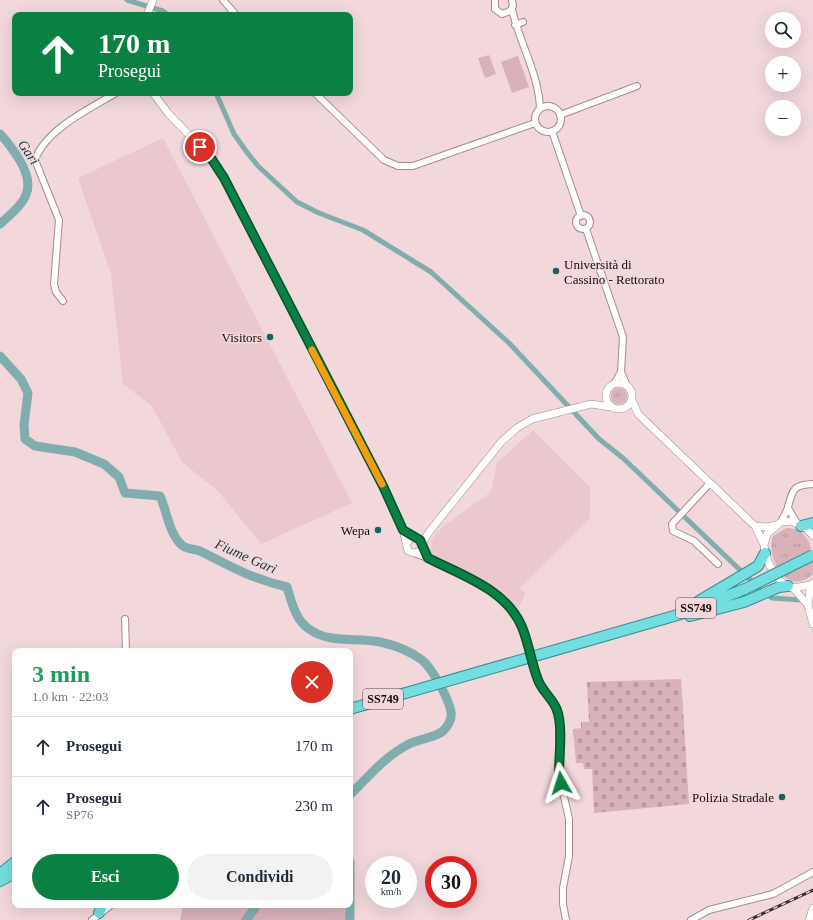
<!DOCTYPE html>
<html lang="it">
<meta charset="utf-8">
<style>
:root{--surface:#fff;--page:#f2f2f3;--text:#1f2937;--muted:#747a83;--line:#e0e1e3;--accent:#0b8043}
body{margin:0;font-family:Georgia,serif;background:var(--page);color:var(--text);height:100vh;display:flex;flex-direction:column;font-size:15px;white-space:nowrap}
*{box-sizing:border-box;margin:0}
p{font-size:13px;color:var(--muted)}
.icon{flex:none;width:22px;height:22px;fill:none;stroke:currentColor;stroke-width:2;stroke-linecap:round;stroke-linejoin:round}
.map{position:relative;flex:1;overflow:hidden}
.sheet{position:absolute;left:12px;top:648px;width:341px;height:260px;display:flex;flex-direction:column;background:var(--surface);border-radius:8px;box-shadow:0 4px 16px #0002}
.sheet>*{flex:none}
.banner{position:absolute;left:12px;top:12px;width:341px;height:84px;border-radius:8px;box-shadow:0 4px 16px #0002;background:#0b8043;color:#fff;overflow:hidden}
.buttons{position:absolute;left:765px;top:12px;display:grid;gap:8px}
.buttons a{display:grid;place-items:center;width:36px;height:36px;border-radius:50%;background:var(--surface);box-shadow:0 4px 16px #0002;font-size:20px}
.speed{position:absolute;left:365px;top:856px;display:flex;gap:8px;font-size:20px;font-weight:700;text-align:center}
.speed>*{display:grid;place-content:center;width:52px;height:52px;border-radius:50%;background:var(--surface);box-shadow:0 4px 16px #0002;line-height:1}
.speed small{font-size:10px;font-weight:400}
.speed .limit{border:6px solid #d22;background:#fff;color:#111}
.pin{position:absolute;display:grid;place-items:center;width:34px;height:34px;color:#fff;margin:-17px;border:2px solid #fff;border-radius:50%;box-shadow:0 1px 4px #0007}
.me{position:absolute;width:44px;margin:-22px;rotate:354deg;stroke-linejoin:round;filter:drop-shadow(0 0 3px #0008)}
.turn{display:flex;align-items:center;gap:14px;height:84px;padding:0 20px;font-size:18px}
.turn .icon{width:52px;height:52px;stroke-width:2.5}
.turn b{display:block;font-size:28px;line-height:34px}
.round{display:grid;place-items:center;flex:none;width:42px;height:42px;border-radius:21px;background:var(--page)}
.overview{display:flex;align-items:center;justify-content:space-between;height:68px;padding:0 20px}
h1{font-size:24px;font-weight:800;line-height:30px;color:#1e9e55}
.button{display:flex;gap:8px;margin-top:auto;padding:8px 20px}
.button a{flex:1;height:46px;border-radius:24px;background:var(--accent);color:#fff;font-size:16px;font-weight:800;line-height:46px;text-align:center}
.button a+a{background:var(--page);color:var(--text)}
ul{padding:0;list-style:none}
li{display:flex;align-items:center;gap:12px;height:60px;padding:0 20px;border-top:1px solid var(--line)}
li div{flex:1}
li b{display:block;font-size:15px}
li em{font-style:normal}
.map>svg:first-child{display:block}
.built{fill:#ebc8ce}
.grass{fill:url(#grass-tufts)}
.cemetery{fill:url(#cemetery-stones)}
.park{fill:#d9b2b9}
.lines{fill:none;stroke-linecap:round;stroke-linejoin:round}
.canal{stroke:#81adae;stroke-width:5}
.river{stroke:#81adae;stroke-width:9}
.minor-casing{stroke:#a58c90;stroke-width:8}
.tertiary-casing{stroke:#a58c90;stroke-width:8}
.trunk-casing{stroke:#3a8e91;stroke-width:12}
.minor{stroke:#fff;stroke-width:6}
.tertiary{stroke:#fff;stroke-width:7}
.trunk{stroke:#72dee0;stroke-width:10}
.rail-casing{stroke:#3b2f31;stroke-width:3}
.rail{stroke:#f2d7db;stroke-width:1.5;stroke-dasharray:4.5;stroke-linecap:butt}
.minor-bridge-casing{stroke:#a58c90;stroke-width:8;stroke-linecap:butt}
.trunk-bridge-casing{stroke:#3a8e91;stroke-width:12;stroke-linecap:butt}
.minor-bridge{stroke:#fff;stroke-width:6}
.trunk-bridge{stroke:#72dee0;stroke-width:10}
.route-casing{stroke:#07532c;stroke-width:10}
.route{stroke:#0b8043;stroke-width:7}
.slow{stroke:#f59e0b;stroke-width:7}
.poi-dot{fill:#106264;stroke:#f2d7db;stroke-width:1.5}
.labels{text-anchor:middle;stroke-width:3;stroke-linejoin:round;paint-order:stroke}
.shield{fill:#f2d7db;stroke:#57484a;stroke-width:1}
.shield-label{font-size:12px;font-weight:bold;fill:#140b0c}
.poi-label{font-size:13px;fill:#140b0c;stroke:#f2d7db;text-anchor:end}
.water-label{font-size:14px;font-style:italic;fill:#0d383a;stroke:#f2d7db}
</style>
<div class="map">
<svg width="813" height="920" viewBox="0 0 813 920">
<defs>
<pattern id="grass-tufts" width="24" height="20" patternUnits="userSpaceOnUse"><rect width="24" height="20" fill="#d9b2b9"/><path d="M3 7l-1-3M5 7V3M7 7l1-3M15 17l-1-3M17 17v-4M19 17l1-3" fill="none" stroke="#b9989e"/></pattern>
<pattern id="cemetery-stones" width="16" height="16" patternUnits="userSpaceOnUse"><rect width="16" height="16" fill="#d9b2b9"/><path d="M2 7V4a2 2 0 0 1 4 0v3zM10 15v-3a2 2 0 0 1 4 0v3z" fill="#b9989e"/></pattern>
</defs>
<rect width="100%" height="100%" fill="#f2d7db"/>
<!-- built -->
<path class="built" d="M163,138L352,503L261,544L217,490L182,462L152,406L123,384L111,274L78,178Z
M533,430L590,487V518L520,588L525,594L517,611L496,592L433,558L431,552V541L437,531L491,492L497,463Z"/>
<!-- grass -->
<path class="grass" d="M611 396a8 8 0 1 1 16 0a8 8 0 1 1-16 0Z
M786,528C812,527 813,554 813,574C787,599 765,556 773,536Z"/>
<!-- cemetery -->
<path class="cemetery" d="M681,679L689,804L594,813L592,769H584L583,763H576L573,729L581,728V722H589L587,682Z"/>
<!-- park -->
<path class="park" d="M489,55L496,74L485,78L478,58Z
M518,56L529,87L512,93L501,62Z
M183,905H348L347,920H180Z"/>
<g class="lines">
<!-- canal -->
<path class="canal" d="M127,0L163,11L168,15
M216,93L234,134L246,151L258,166L297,202L319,213L363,230L431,272L509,343L599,439L623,458L761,590L772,598L801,600"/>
<!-- river -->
<path class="river" d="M0,134C8,142 13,150 19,159C38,190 25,202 0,224
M0,356L21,379L28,393L24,425L25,439L35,446L75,452L104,464L119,477L125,493L160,496C167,511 169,535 183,546C187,549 195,549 200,551C231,567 253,579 287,587C292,603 295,619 309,629C329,644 357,637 380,642C394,645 410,651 422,660C432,668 449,699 451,712C452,719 448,726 443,731C435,738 419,739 409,744C384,757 369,776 350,795
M246,920L257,905
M350,920V862"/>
<defs>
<path id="minor" d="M223,0L236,15
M495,0V9L502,14L510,11L513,6L512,0
M512,9C519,42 539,74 540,109
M515,25L523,22
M315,93L384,160L398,166H413L535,123
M535 119a13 13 0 1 1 26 0a13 13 0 1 1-26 0Z
M560,115L637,86
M552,131L581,216
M576 222a7 7 0 1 1 14 0a7 7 0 1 1-14 0Z
M586,229L623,337L621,372L614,384
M63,301L56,292L54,284L59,220L35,160C45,130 89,109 116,93
M621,372L627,386
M710,483L672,524L673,531L694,541L718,564
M788,508L797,523
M781,522C783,517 787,512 788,507C793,489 793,485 813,484
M414,553C445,564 494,586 514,613C521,622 524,633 527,644
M125,619L126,651
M534,666L540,685L553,702L559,719V774L569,819V856L563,888V904L566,920
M92,920L111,905
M691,920L709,910L773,894L813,872"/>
<path id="tertiary" d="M147,15L153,0
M153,93L168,113L211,158L224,178L383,486L403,530L408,551L414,553L420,551L422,546L420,540L414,537L409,540L406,545
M606 396a13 13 0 1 1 26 0a13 13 0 1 1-26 0Z
M632,400L638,414L755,526L764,545
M755,526L766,527L777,525
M813,536L806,528L792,521L781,522L767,534L764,545L765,553L770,566L782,583L793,588L811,585L813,583
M422,544L429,532L502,441L517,428L532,419L591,404L611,407
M811,585L808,605L813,624
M793,588L808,605
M809,920L813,908"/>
<path id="trunk" d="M801,526L813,523
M699,601L758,566L765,553
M690,616L744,602L779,587L788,586
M350,709L681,614L745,589
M0,874L15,862
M0,881L15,873
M99,913L102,905"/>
</defs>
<!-- minor casing -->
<use href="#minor" class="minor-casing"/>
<!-- tertiary casing -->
<use href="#tertiary" class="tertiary-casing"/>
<!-- trunk casing -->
<use href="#trunk" class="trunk-casing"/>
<!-- minor -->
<use href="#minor" class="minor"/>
<!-- tertiary -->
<use href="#tertiary" class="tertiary"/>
<!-- trunk -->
<use href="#trunk" class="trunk"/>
<defs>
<path id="rail" d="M749,920L813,890"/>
</defs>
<!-- rail casing -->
<use href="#rail" class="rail-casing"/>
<!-- rail -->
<use href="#rail" class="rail"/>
<defs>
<path id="minor-bridge" d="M527,644L534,666"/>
<path id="trunk-bridge" d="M745,589L813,555"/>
</defs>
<!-- minor-bridge casing -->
<use href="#minor-bridge" class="minor-bridge-casing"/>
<!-- trunk-bridge casing -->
<use href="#trunk-bridge" class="trunk-bridge-casing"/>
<!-- minor-bridge -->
<use href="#minor-bridge" class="minor-bridge"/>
<!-- trunk-bridge -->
<use href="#trunk-bridge" class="trunk-bridge"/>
</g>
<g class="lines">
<defs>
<path id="route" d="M200,147L211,158L224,178L383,486L403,530L420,540L428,558C461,575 506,589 522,627C529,644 531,662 538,680C542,691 553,699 557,710C563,727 559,756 559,774L561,783"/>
</defs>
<!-- route casing -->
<use href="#route" class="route-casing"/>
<!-- route -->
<use href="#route" class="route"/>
<!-- slow -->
<path class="slow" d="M312,350L382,484"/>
</g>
<!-- markers -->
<g class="poi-dot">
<circle cx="556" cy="271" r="4"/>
<circle cx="270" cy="337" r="4"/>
<circle cx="378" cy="530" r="4"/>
<circle cx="782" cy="797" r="4"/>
</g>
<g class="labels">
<!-- shield labels -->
<g class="shield">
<rect x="676" y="598" width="40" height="20" rx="3"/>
<rect x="363" y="689" width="40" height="20" rx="3"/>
</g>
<g class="shield-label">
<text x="696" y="612">SS749</text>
<text x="383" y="703">SS749</text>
</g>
<!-- poi labels -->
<g class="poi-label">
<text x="564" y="269" text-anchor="start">Università di<tspan x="564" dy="15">Cassino - Rettorato</tspan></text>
<text x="262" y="342">Visitors</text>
<text x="370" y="535">Wepa</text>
<text x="774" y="802">Polizia Stradale</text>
</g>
<!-- water labels -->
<g class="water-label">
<text transform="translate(29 152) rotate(57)" y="5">Gari</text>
<text transform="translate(246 556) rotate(24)" y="5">Fiume Gari</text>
</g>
</g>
</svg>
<div class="buttons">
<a><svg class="icon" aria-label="search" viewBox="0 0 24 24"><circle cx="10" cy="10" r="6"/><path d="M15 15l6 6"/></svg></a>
<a>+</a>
<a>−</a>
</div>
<div class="speed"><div>20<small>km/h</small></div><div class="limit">30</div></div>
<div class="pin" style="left:200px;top:147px;background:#d93025"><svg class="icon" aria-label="arrive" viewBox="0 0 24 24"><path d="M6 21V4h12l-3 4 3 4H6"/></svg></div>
<svg class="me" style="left:561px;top:783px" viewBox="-20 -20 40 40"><path d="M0-17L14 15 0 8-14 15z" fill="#0b8043" stroke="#fff" stroke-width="4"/></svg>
<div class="banner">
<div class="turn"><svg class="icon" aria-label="ahead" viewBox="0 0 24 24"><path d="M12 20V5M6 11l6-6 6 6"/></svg><div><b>170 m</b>Prosegui</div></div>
</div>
<section class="sheet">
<div class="overview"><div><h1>3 min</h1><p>1.0 km · 22:03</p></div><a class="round" style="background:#d93025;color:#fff"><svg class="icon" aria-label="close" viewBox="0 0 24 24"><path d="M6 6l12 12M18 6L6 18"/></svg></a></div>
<ul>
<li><svg class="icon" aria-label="ahead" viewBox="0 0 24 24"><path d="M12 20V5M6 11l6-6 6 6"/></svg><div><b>Prosegui</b></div><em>170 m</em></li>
<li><svg class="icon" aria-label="ahead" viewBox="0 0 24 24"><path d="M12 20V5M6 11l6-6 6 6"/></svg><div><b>Prosegui</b><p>SP76</p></div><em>230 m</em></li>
</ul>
<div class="button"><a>Esci</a><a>Condividi</a></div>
</section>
</div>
